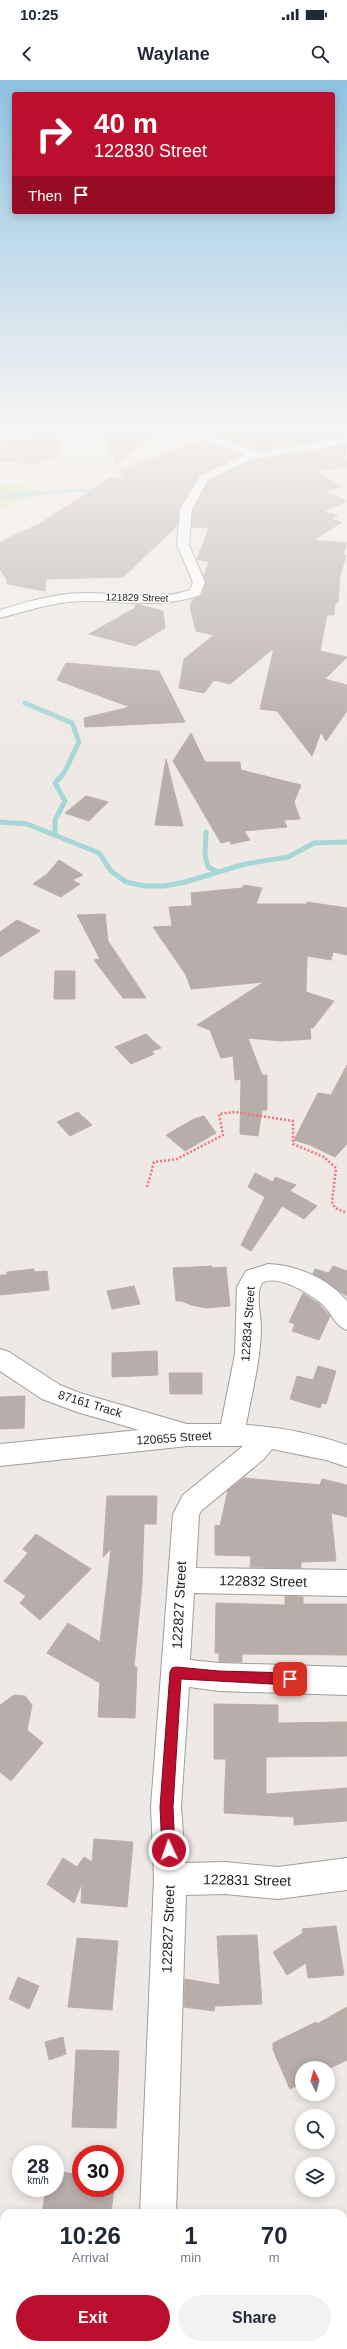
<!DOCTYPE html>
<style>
:root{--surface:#fff;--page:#f2f2f3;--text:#1f2937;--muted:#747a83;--accent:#bc0f2e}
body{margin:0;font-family:Helvetica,sans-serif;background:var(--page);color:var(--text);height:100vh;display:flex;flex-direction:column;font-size:15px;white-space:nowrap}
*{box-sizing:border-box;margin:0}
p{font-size:13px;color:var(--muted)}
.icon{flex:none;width:22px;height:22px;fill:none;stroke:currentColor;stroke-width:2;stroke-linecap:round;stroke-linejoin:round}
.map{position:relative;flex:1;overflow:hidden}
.drawer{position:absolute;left:0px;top:2129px;width:347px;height:140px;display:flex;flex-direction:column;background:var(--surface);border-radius:12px 12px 0 0;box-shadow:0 2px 10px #0003}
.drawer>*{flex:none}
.hud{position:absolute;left:12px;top:12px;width:323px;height:122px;border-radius:4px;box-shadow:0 2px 10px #0003;background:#bc0f2e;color:#fff;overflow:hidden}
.needle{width:26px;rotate:354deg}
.fabs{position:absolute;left:295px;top:1981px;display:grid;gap:8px}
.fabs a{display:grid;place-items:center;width:40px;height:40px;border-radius:50%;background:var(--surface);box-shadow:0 2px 10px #0003;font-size:20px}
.speed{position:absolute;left:12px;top:2065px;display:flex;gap:8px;font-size:20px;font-weight:700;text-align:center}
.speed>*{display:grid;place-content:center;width:52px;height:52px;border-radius:50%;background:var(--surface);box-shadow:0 2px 10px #0003;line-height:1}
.speed small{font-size:10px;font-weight:400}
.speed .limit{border:6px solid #d22;background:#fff;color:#111}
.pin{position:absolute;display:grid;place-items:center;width:34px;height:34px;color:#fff;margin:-17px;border-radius:8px;box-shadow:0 2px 6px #0006}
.me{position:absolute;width:44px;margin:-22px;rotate:357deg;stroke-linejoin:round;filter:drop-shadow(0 0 3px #0008)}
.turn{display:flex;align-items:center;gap:14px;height:84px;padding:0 16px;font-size:18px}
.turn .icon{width:52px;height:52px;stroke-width:2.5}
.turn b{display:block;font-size:28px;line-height:34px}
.then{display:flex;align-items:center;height:38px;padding:0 16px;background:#0003;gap:8px;font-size:15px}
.eta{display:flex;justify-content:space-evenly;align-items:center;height:68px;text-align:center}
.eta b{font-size:24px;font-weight:700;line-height:28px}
.cta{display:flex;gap:8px;margin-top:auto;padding:8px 16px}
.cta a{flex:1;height:46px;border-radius:24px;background:var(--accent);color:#fff;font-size:16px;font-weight:700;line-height:46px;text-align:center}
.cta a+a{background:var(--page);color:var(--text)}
.status{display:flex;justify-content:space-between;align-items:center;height:28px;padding:0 20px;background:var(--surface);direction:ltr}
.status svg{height:11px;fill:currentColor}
header{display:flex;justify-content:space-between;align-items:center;height:52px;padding:0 16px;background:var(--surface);font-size:18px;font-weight:700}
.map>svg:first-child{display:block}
.grass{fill:#d2e4ad}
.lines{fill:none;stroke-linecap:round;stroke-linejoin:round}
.stream-far1{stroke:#a7d6d8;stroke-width:3.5}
.stream{stroke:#a7d6d8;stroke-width:5}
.building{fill:#b7adaa;stroke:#beada7}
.minor-casing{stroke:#9e9e9e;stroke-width:2}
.path{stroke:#ef737d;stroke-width:2.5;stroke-dasharray:2 2;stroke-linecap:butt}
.minor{fill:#fff;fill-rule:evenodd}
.route{fill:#bc0f2e;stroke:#7a0a1e}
.labels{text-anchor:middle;stroke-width:3;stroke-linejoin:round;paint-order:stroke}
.far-street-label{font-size:10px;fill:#1d1d1d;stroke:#fff}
.street-label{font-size:12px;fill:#1d1d1d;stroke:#fff}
.near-street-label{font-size:14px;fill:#1d1d1d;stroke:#fff}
</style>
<div class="status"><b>10:25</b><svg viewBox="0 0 49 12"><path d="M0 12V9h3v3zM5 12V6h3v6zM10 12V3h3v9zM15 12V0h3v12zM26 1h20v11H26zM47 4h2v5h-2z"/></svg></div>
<header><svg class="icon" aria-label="back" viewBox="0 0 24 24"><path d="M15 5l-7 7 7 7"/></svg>Waylane<svg class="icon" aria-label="search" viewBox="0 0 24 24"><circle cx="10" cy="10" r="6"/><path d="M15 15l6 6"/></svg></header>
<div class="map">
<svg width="347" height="2269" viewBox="0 0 347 2269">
<rect width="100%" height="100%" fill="#eee9e4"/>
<!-- grass -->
<path class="grass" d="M13,404L40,410V411L26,419L0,428V405Z"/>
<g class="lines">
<!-- stream-far1 -->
<path class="stream-far1" d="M0,417L76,410L99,411"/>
<!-- stream -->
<path class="stream" d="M25,623L72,643L79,662L64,693L55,703L65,721L55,740V754
M0,742L27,744L99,773L111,791L126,802L144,806H164L185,802L245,784L288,777L314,763L347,762
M206,752L205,775L208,787L218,792"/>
</g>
<!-- building -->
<path class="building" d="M101,349H145L157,354L116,384Z
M250,349H265L281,359L286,349L340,351L342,357L260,370L212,355L222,351L229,353Z
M55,357L61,374L38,384L0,381V361Z
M198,361L242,374L199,395L179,428L177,446L123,497L46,499L45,511L7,504V500L0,489V462L41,443L110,398L123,400L119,391Z
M345,366L347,387L315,391L343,407L323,411L347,421L323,432L338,435L330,439L342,442L314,460L347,463L343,475H346L340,496L338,523H335L334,535H327L320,571L347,577L325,599L347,605V631L326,661L321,652L312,676L277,631L260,629L274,568L230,604L214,600L204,613L179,608L184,579L214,555L196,551L190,527L193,519L201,516L206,503L204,495L209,482L197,479L209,448L192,447L193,429L209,401L250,381Z
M136,524L163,531L165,548L135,566L89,554L135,528Z
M66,583L159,591L185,642L85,647L84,638L130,627L57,600Z
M191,653L205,682H240L241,690L301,705L294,722L300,739L284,740L287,747L244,751L250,760L231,764L230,761L221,763L173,681Z
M166,679L183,746L155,745Z
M86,716L108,722L89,741L65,733Z
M59,780L83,795L72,800L80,804L61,817L33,804L47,794Z
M244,805L262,808L256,824H307V822L347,828V875L333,872L331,880L307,876L306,912L334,921L313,948L310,947L311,959L281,961L248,958L262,995H267V1030H262L258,1056L240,1054L241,999L235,1000L233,976L221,978L210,950L197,945L264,902L191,909L186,895L153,847L172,846L169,827L192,826L191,813L242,808Z
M105,834L108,861L146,918H123L94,880L100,879L77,835Z
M17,840L40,851L0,877V852Z
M55,891H75V919H54Z
M146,954L161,968L152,971L154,974L131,984L115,967Z
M347,985V1064L335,1077L310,1065L294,1060L318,1013L331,1015Z
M78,1032L92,1045L70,1056L57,1042Z
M204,1036L216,1053L185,1071L166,1055L194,1039Z
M255,1093L273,1102L275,1097L296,1105L290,1111L317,1126L304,1139L282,1126L251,1171L241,1165L265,1117L248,1107Z
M212,1186V1188L226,1187L230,1226L206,1228L191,1225L182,1221H176L173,1188Z
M333,1186L347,1191V1216L313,1194L315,1189L329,1193Z
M34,1189V1192L47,1191L49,1210L0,1215V1195H7V1192Z
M134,1206L140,1224L112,1229L107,1211Z
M303,1213L318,1223L330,1236L319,1260L292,1251L295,1244L289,1242Z
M157,1271L158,1295L112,1297V1273Z
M318,1286L336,1291L326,1324L322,1323L320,1328L290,1319L297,1296L313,1300Z
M169,1293H202V1314H170Z
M25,1316L24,1348L0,1349V1317Z
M244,1398L320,1405L322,1399L347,1405V1437L331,1433L336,1481L301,1482V1488L250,1487L251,1476L215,1475V1445L220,1446L228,1410Z
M107,1416H157L156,1444H144L142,1503L134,1587H137L135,1638L98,1637L100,1603L47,1573L68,1543L100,1562L111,1469L103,1477Z
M36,1454L91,1489L40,1540L20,1523L26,1516L4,1501L28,1473L23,1469Z
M285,1516L303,1517V1524H347V1575L242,1574V1582H219V1573H215L216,1523L285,1525Z
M14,1615L25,1616L32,1625L27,1650L43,1663L11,1701L0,1692V1625Z
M214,1624L278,1625V1643L347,1642V1676L266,1677V1714L347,1708V1741L294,1745V1737L224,1733L226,1679H214Z
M94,1759L133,1762L127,1827L81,1823L82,1803L74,1823L47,1804L63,1778L77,1787L84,1777L92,1782Z
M336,1846L344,1895L308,1898L306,1883L287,1895L273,1872L303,1853L302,1849Z
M257,1855L262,1924L215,1926L214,1931L184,1927L185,1899L220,1905L217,1856Z
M77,1858L118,1861L112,1930L68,1927Z
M18,1897L39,1906L29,1929L9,1919Z
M347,1927V1980L328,1989L302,1988V2003L290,2009L273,1970V1963L316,1942L317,1944Z
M63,1957L66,1974L49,1980L45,1962Z
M76,1970L119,1971L116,2048L72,2047Z
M55,2091L81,2095V2108H114L111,2133H42L46,2108H55Z"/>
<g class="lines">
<defs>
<path id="minor" d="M46,349L41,352L0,356V350Z
M146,349H175L199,353L260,372L347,358V364L250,380L208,400L192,429L189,465L205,502L200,515C161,529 122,520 81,521C53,522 27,531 0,538V530C26,522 53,514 81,513C117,512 156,522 190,510L193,502L177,465L180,429L200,396L246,374L198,359L151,352Z
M268,1184C297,1185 329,1199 347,1221V1250C335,1246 333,1235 324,1226C313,1215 277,1193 262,1203C255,1215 261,1233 261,1246C261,1279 252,1312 246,1345C280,1347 314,1354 347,1365V1387L326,1380L272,1369L264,1379L201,1431L199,1435L196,1488L347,1490V1516L194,1513L190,1580L219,1583L347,1587V1615L219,1611L189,1607L181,1727L185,1783L225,1782L278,1787L347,1778V1810L278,1819L225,1814L186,1815L176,2133H140L154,1799L151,1727L173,1434L183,1415L243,1366H188L0,1386V1364L139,1350L77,1332L42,1319L0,1291V1269L9,1272L60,1305L80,1313L187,1344H221L235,1274L237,1207L246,1191Z
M134,2265H172V2269H134Z"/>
</defs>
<!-- minor casing -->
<use href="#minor" class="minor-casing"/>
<!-- path -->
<path class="path" d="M147,1107L154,1082L177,1079L223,1055L219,1034L235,1032L293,1041V1064L324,1077L336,1088L332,1122L335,1128L347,1133"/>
<!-- minor -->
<use href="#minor" class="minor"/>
</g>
<!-- sky -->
<linearGradient id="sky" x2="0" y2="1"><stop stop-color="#8ec2e2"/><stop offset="0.52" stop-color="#f7f5f3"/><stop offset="1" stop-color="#f7f5f3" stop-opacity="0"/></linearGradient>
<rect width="347" height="667" fill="url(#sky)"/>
<!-- route -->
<path class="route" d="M176,1587L219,1591L290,1593L294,1595L296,1599L294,1603L290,1605L181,1599L173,1727L175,1770L173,1775L169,1777L164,1775L162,1770L160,1727L170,1592L172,1588Z"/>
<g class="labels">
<!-- far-street labels -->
<g class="far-street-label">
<text transform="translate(137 517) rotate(1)" y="4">121829 Street</text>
</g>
<!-- street labels -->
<g class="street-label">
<text transform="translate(248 1244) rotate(-86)" y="4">122834 Street</text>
<text transform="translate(90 1324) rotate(17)" y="4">87161 Track</text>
<text transform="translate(174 1358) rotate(-4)" y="4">120655 Street</text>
</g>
<!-- near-street labels -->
<g class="near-street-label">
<text transform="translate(263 1501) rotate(1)" y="5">122832 Street</text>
<text transform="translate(179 1525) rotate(-87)" y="5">122827 Street</text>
<text transform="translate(247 1800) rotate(1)" y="5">122831 Street</text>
<text transform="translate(168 1849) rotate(-88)" y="5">122827 Street</text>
</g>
</g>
</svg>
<div class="fabs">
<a><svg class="needle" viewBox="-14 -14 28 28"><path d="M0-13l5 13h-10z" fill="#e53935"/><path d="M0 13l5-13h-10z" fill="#747a83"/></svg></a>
<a><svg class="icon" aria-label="search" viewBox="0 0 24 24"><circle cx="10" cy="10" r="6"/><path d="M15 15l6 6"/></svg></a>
<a><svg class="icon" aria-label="layers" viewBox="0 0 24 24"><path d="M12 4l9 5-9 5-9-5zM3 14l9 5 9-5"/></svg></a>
</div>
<div class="speed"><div>28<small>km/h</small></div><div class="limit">30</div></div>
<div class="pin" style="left:290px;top:1599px;background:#d93025"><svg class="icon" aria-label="arrive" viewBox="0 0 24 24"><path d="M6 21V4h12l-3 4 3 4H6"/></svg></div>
<svg class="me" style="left:169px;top:1770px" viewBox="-20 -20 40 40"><circle r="17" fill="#bc0f2e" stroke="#fff" stroke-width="3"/><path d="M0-11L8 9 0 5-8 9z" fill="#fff"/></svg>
<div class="hud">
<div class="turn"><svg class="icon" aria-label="right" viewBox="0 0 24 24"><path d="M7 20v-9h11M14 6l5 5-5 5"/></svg><div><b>40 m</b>122830 Street</div></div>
<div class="then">Then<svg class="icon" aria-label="arrive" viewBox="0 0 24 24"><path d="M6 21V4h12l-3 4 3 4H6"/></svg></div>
</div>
<section class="drawer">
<div class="eta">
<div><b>10:26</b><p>Arrival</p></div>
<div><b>1</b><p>min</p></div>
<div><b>70</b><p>m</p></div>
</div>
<div class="cta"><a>Exit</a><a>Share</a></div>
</section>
</div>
